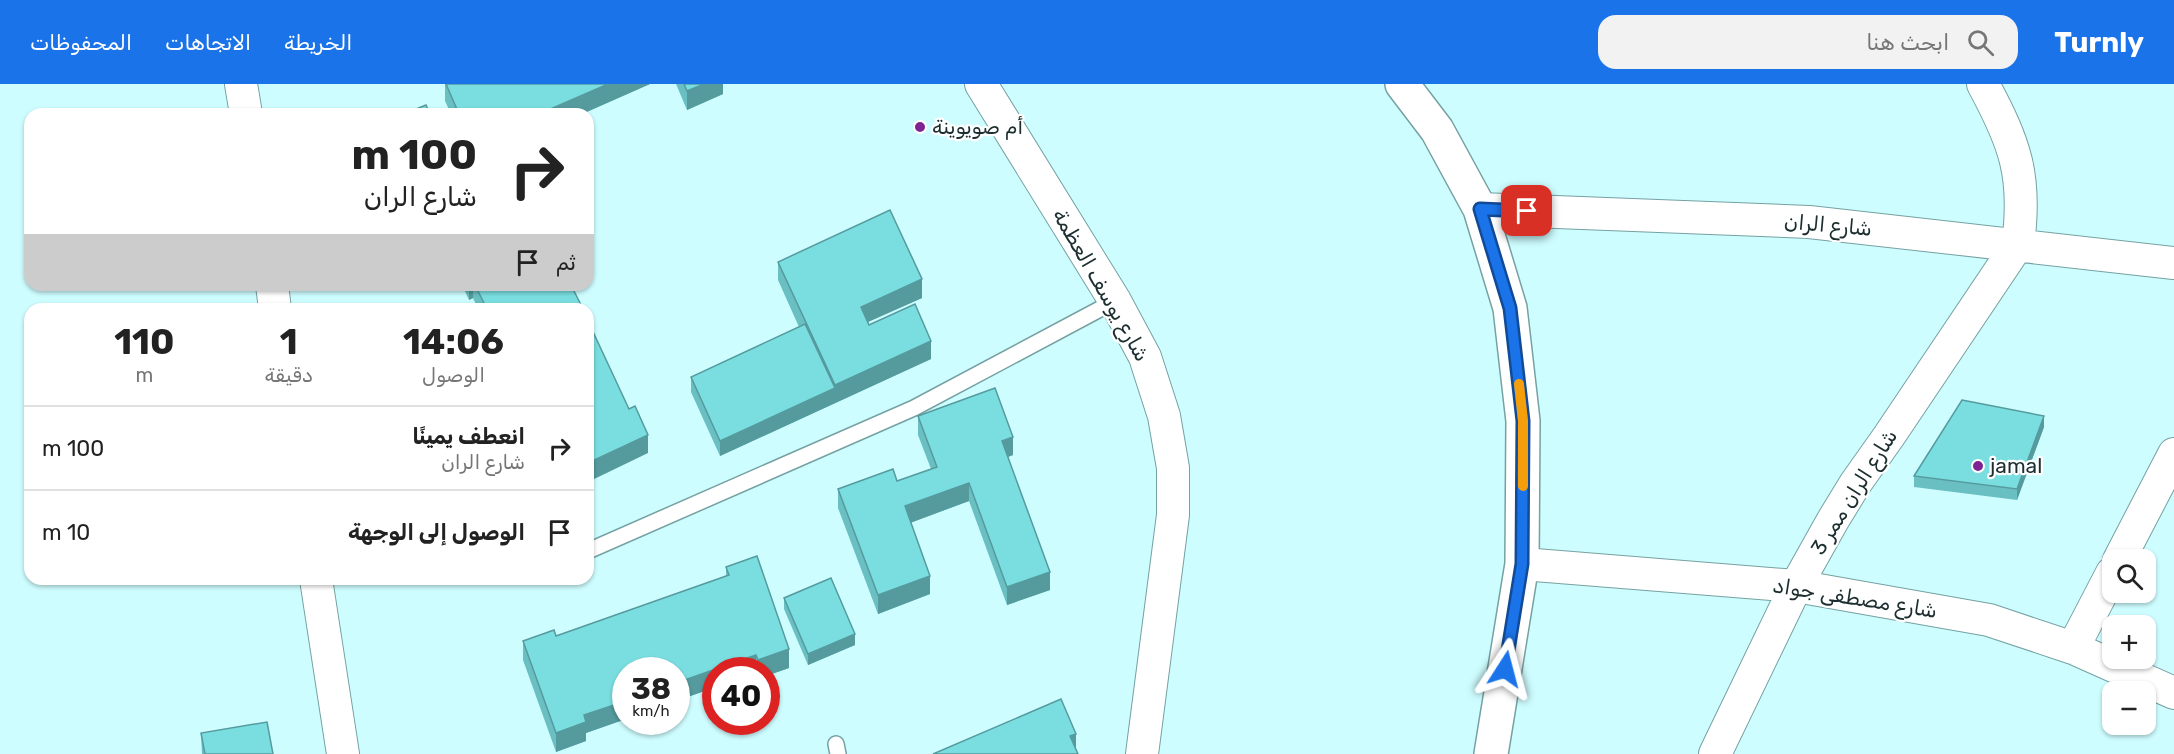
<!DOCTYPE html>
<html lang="ar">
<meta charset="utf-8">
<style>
:root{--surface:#fff;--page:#f2f2f2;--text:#222;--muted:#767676;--line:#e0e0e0;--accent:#1a73e8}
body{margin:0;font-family:Rubik,Vazirmatn,sans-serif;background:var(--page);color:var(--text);direction:rtl;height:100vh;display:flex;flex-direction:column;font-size:22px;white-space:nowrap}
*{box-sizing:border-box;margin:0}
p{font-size:20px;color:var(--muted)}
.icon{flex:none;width:33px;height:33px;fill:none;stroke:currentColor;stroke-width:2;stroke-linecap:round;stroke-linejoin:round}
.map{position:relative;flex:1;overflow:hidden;direction:ltr}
.panel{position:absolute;left:24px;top:219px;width:570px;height:282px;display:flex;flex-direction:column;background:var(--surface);border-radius:18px;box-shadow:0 2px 4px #0004;direction:rtl}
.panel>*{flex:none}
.hud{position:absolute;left:24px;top:24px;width:570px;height:183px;border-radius:18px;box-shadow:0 2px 4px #0004;direction:rtl;background:#fff;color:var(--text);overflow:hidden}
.fabs{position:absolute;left:2102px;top:465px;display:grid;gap:12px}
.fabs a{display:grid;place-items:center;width:54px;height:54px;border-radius:12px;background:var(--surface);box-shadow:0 2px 4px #0004;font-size:30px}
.speed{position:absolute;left:612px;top:573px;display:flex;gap:12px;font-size:30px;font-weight:700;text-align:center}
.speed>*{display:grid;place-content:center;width:78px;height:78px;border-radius:50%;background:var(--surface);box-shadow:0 2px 4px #0004;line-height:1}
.speed small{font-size:15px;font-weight:400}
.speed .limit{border:9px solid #d22;background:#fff;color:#111}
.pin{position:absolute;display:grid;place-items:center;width:51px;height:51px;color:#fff;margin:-26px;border-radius:12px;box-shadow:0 3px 9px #0006}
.me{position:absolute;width:66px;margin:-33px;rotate:9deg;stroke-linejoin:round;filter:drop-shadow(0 0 4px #0008)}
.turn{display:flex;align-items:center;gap:21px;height:126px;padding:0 18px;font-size:27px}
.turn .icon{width:78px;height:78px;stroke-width:2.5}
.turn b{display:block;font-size:42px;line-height:51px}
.then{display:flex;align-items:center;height:57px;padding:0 18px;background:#0003;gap:12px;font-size:22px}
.eta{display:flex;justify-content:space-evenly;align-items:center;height:102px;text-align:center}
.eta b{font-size:36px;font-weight:700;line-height:42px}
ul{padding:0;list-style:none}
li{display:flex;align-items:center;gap:18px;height:84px;padding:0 18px;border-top:2px solid var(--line)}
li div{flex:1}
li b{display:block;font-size:22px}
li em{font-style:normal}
header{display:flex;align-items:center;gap:36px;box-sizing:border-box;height:84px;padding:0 30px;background:var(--accent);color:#fff}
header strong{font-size:28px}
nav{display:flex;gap:33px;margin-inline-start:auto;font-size:21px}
.search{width:420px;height:54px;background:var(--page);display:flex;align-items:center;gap:15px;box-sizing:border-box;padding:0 21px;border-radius:18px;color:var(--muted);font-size:22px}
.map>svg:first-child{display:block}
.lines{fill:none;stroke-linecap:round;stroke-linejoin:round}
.service-casing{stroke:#75a1a2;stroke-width:18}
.minor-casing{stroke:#75a1a2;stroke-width:34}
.tertiary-casing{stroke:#75a1a2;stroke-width:36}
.service{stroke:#fff;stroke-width:15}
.minor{stroke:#fff;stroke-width:32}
.tertiary{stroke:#fff;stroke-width:33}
.wall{fill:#69bfc2}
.shaded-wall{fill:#559b9e}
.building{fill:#7adee1;stroke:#559b9e;stroke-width:1.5}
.route-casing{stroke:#114b97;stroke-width:15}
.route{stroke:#1a73e8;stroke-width:10}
.slow{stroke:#f59e0b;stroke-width:10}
.poi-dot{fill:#7e2492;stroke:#fff;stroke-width:2}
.labels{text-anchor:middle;stroke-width:4.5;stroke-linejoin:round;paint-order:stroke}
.poi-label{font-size:21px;fill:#1c2e2f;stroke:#fff;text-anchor:start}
.street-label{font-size:21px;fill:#1c2e2f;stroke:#fff}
</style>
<header>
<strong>Turnly</strong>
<div class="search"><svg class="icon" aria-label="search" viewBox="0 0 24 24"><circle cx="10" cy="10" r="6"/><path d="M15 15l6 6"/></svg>ابحث هنا</div>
<nav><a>الخريطة</a><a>الاتجاهات</a><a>المحفوظات</a></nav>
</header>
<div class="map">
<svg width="2174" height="670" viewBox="0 0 2174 670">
<rect width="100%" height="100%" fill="#cefdff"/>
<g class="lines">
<defs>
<path id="service" d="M588,467L914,324L1115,217
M836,660L838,670"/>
<path id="minor" d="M241,0L246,30
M981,0L1115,217L1145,273L1164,332L1173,384V431L1142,670
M1480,125L1809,138L2174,179
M272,201L275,225
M2119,476L2174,370
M1522,480L1796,502L1989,536L2073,564L2174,609
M316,495L343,670
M2073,564L2112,489
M1715,670L1796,502L1833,436L1855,400L1889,352L2018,160C2027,92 2015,59 1983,0"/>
<path id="tertiary" d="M1402,0L1437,46L1480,125L1510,224L1523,337L1522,480L1491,670"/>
</defs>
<!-- service casing -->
<use href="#service" class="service-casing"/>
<!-- minor casing -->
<use href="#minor" class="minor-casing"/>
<!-- tertiary casing -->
<use href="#tertiary" class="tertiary-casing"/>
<!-- service -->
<use href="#service" class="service"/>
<!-- minor -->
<use href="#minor" class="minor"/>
<!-- tertiary -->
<use href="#tertiary" class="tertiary"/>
</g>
<!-- wall -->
<path class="wall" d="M445,0H650L582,30H451L445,17Z
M676,0H723V10L687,26Z
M778,178L922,214L868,238L869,241L931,275L720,372L691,308V293L799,243L778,196Z
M462,201H571L583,225H478L473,214L469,216Z
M918,332L1013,371L1008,373L1050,506L1007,521L969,417L911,438L930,510L878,530L838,424V405L897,397L931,385L918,351Z
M2044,343L2017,416L1914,403V392Z
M726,483L789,584L766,592V586H716V603L586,649V657L556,668L523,576V557L556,552L726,492Z
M784,514L855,561L808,581L784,525Z
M201,649L273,670H202Z"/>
<!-- shaded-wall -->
<path class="shaded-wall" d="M608,0H650L582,30H539Z
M704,0H723V10L687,26V7Z
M922,195V214L861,241V223Z
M469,201H473V214L469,216Z
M931,257V275L720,372V357L835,304V301Z
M2044,332V343L2017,416V405Z
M648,351V369L588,398V379Z
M1013,353V371L1002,375V357Z
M969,399V417L905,441V422Z
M1050,488V506L1007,521V503Z
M930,492V510L878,530V511Z
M855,550V561L808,581V570Z
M789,565V584L766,592V586H758V576Z
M756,571V586H716V603L676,617V599Z
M626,617V635L586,649V657L556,668V649L584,631Z
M1076,650V665L1070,652Z"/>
<!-- building -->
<path class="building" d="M446,0H608L539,30H459Z
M684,0H704L687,7Z
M426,21L430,30H404Z
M890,126L922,195L861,223L869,241L915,220L931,257L835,301L778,178Z
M475,201H571L583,225H487Z
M588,237L629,325L635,322L648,351L588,379Z
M805,240L835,304L720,357L691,293Z
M995,304L1013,353L1002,357L1050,488L1007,503L969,399L905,422L930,492L878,511L838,405L893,385L897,397L937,383L918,332Z
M1962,316L2044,332L2017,405L1914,392Z
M757,472L789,565L758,576L756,571L676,599V586H626V617L584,631L586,638L556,649L523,557L554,546L556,552L729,491L726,483Z
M831,494L855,550L808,570L784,514Z
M1061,615L1076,650L1070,652L1078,670H933Z
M267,638L273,670H205L201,649Z"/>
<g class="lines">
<defs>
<path id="route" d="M1505,585L1522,480L1523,337L1510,224L1480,125L1527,127"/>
</defs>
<!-- route casing -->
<use href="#route" class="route-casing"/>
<!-- route -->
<use href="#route" class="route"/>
<!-- slow -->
<path class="slow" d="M1519,300L1523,337V402"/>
</g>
<!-- markers -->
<g class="poi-dot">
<circle cx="920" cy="43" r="6"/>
<circle cx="1978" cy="382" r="6"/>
</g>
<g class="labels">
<!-- poi labels -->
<g class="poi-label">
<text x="932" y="50">أم صويوينة</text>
<text x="1990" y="389">jamal</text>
</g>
<!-- street labels -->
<g class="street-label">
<text transform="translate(1828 141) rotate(5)" y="7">شارع الران</text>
<text transform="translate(1101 201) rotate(60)" y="7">شارع يوسف العظمة</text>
<text transform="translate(1854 408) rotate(-58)" y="7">شارع الران ممر 3</text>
<text transform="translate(1855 514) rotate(9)" y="7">شارع مصطفى جواد</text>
</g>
</g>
</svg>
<div class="fabs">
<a><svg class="icon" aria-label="search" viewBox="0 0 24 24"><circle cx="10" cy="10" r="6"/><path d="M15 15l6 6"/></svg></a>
<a>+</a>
<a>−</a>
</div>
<div class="speed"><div>38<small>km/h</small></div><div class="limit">40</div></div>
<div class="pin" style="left:1527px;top:127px;background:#d93025"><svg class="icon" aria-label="arrive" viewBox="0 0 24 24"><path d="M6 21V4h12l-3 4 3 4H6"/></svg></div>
<svg class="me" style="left:1505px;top:585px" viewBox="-20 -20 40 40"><path d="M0-17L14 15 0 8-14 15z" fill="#1a73e8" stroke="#fff" stroke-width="4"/></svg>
<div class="hud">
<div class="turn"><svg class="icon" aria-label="right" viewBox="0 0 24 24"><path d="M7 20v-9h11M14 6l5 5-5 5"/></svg><div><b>100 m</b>شارع الران</div></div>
<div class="then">ثم<svg class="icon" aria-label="arrive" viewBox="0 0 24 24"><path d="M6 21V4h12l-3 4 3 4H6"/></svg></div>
</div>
<section class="panel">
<div class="eta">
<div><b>14:06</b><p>الوصول</p></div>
<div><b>1</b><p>دقيقة</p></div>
<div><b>110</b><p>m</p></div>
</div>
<ul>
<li><svg class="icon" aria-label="right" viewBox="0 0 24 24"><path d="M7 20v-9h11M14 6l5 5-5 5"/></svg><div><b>انعطف يمينًا</b><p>شارع الران</p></div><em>100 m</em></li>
<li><svg class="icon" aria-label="arrive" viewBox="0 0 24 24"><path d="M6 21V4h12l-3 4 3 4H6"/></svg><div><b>الوصول إلى الوجهة</b></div><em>10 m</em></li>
</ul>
</section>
</div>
